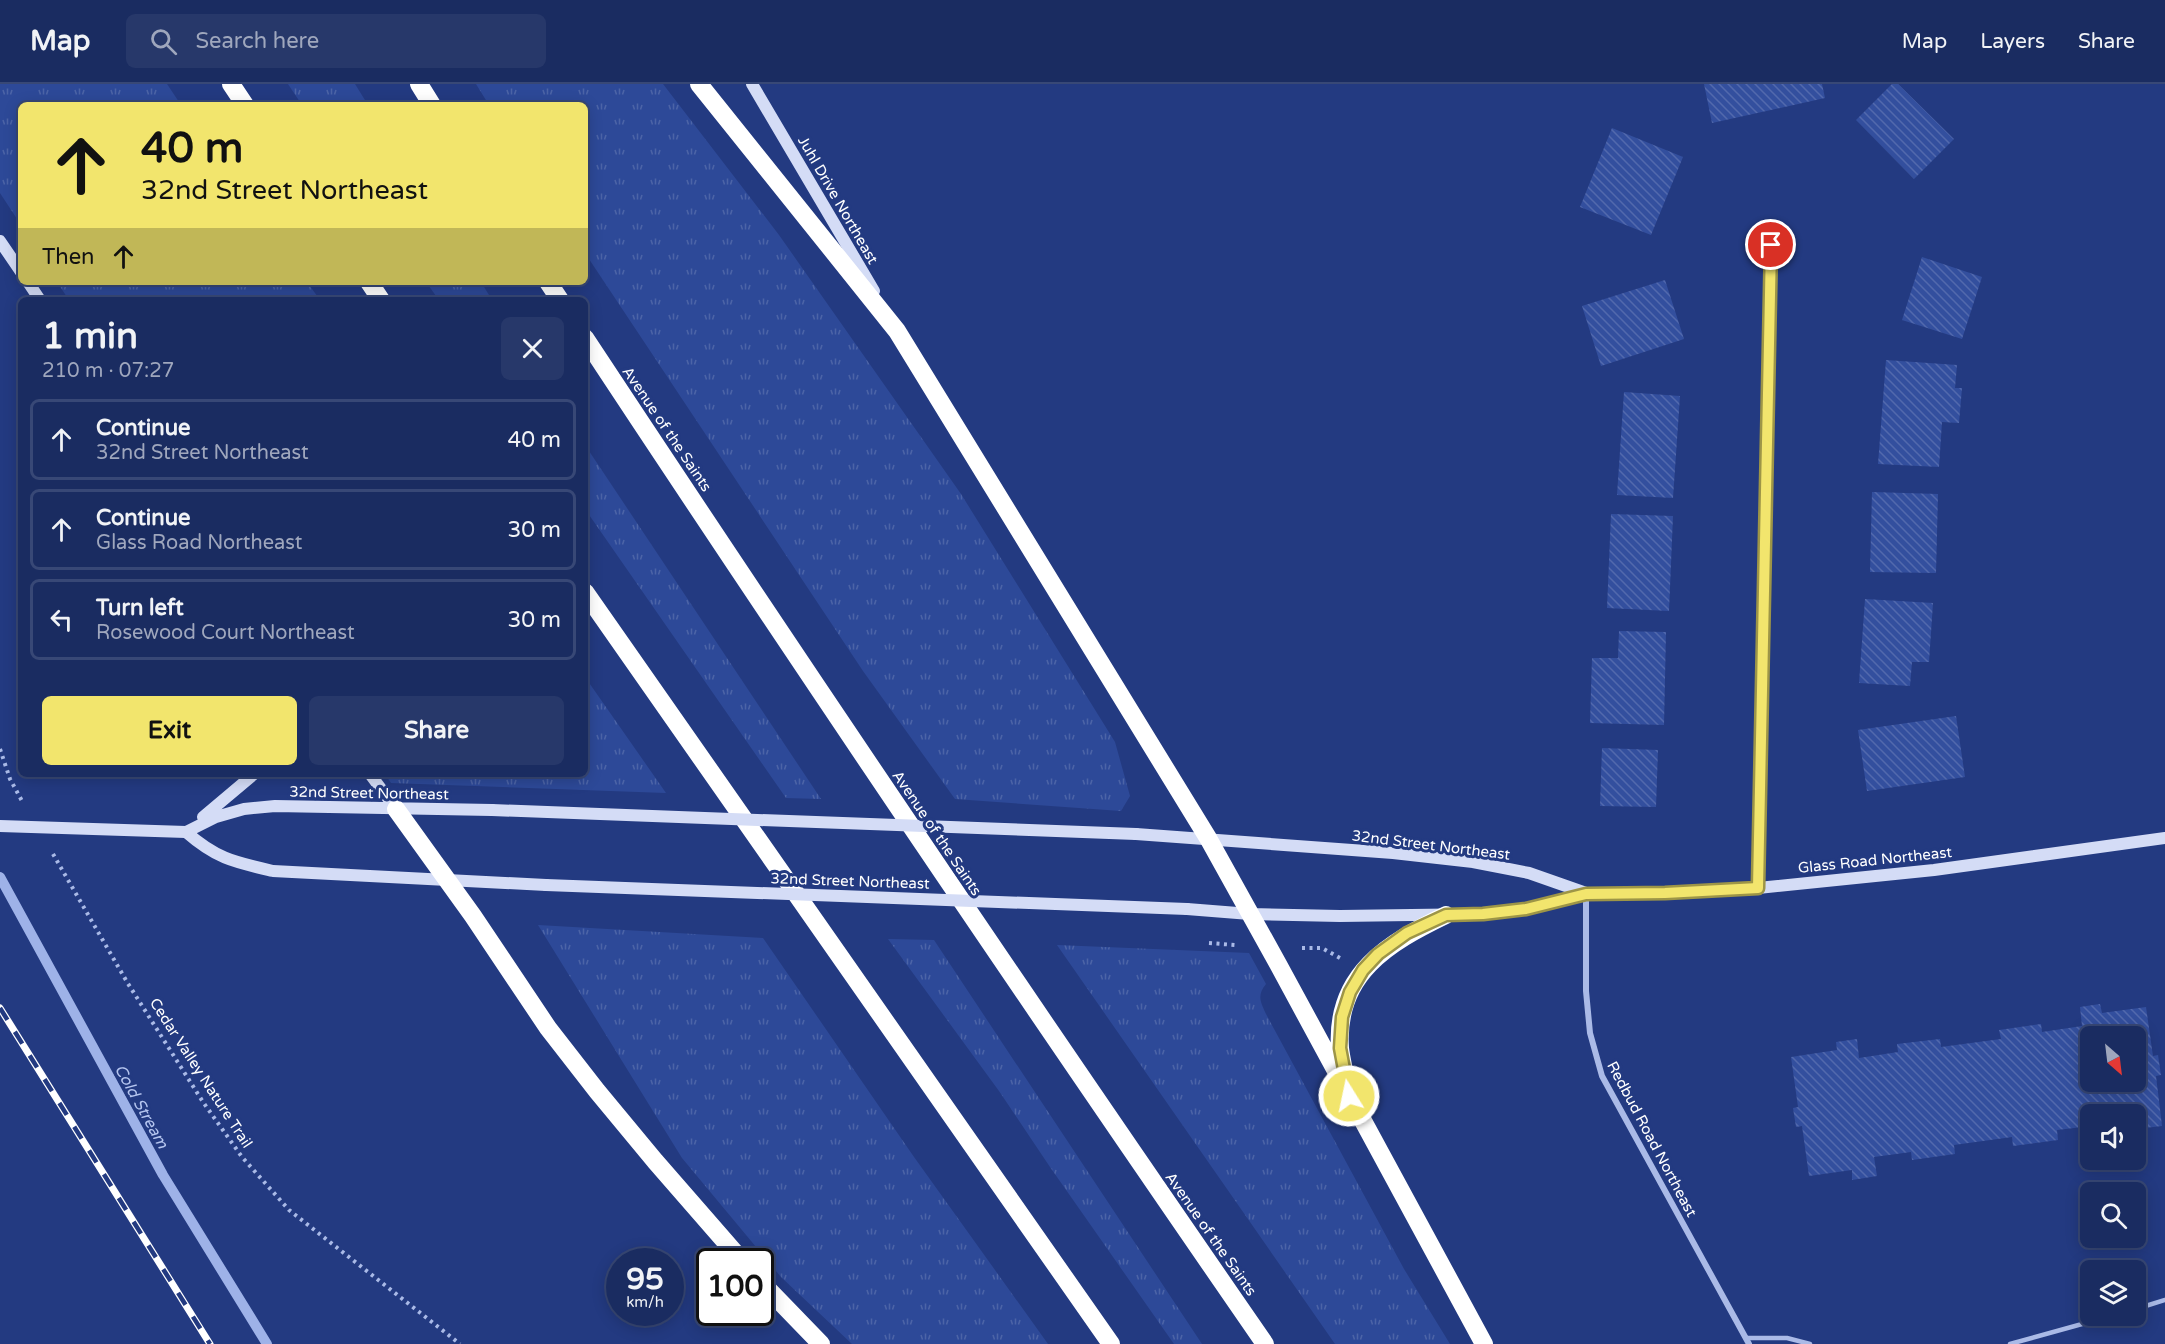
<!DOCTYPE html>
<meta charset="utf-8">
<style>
:root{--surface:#1a2c61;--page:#27386a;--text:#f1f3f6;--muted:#9fa7bd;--line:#384876;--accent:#f2e56d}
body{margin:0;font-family:"Varela Round",sans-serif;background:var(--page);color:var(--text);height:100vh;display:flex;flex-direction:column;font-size:22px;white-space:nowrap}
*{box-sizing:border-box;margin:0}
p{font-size:20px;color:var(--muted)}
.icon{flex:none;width:33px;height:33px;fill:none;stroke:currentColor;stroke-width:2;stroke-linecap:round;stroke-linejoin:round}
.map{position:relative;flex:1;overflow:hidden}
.panel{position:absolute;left:18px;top:213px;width:570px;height:480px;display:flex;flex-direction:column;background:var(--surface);border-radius:9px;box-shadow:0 3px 15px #0003,0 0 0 2px var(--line)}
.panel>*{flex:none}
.top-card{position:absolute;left:18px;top:18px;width:570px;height:183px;border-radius:9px;box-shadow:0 3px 15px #0003,0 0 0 2px var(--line);background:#f2e56d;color:#111;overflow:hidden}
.needle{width:39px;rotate:152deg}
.buttons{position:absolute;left:2080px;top:942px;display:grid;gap:12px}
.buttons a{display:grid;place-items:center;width:66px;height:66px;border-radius:9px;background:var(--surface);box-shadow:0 3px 15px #0003,0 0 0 2px var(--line);font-size:30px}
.speed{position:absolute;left:606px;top:1164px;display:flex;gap:12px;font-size:30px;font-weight:700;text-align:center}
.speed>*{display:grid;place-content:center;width:78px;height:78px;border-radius:50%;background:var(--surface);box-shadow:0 3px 15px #0003,0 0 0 2px var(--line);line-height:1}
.speed small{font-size:15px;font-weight:400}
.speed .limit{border:3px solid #111;border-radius:9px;background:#fff;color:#111}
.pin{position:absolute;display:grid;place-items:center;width:51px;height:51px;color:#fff;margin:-26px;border:3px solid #fff;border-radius:50%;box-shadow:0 2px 6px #0007}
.me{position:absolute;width:66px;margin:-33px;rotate:350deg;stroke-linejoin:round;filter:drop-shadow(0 0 4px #0008)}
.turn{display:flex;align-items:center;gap:21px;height:126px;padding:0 24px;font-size:27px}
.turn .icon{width:78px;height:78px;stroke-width:2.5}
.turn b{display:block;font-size:42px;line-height:51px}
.then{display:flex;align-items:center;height:57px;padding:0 24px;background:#0003;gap:12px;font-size:22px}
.round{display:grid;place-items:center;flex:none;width:63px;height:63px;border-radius:9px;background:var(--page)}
.head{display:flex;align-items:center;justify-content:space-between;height:102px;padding:0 24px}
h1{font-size:36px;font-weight:700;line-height:45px}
.cta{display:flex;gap:12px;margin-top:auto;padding:12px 24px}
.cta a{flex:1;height:69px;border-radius:9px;background:var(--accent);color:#111;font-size:24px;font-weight:700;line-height:69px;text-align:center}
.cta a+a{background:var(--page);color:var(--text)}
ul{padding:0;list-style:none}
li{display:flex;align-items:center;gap:18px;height:81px;margin:0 12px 9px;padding:0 12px;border:3px solid var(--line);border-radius:9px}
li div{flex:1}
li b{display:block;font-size:22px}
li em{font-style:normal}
header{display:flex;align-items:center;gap:36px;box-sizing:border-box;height:84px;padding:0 30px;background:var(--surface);border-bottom:2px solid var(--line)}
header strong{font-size:28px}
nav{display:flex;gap:33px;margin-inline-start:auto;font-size:21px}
.search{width:420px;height:54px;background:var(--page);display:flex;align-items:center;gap:15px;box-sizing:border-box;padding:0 21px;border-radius:9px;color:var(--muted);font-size:22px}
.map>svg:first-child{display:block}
.grass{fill:url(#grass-tufts)}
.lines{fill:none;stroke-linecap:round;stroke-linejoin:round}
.stream{stroke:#9eb2e8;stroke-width:10}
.building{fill:url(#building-back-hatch);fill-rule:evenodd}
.path{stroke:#aabae7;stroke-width:4;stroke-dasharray:3 4.5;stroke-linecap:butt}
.lane{stroke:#aabae7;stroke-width:4.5}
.street{stroke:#aabae7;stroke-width:6}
.secondary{stroke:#d4dcf6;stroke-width:12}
.highway{stroke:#fff;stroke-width:18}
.rail-casing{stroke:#fff;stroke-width:7}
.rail{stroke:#233a81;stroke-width:4.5;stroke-dasharray:14;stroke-linecap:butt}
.secondary-bridge{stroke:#d4dcf6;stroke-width:12}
.route-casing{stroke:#9d9547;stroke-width:15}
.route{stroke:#f2e56d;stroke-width:10}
.labels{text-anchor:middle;stroke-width:6;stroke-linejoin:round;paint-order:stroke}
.street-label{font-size:15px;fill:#fff;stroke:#233a81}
.water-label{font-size:16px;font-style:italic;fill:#b5c5ef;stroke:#233a81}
</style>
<header>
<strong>Map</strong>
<div class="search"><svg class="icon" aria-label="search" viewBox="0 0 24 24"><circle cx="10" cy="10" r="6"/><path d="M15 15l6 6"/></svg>Search here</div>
<nav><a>Map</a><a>Layers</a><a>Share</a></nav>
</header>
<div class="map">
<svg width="2165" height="1260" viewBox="0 0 2165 1260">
<defs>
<pattern id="grass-tufts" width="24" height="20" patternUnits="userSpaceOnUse" patternTransform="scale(1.5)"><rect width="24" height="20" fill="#2d4998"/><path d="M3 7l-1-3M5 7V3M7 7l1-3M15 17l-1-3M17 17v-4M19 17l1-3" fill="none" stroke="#4c64a7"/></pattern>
<pattern id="building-back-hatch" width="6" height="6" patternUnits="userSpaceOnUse" patternTransform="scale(1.5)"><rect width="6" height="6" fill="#334f9e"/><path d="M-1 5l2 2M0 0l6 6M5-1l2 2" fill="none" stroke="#5269ad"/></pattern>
</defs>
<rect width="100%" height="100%" fill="#233a81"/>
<!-- grass -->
<path class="grass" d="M0,0H167L181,21H21V141L0,109Z
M288,0H355L368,21H302Z
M476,0H663L779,151L961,410L1115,658L1130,712L1121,727L955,715L863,587L585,169V21H489Z
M57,198H307L320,216H69Z
M426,198H481L492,216H439Z
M585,361L821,715L786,714L585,425Z
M585,593L666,709L391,699L385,690H585Z
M538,841L763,854L914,1073L1048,1260H852L781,1193L682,1074Z
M888,855L934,856L1202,1260H1174L1050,1083L999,1007Z
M1057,861L1249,869L1266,900C1257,911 1260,917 1266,930L1404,1185L1450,1260H1335Z"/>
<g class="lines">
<!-- stream -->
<path class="stream" d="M0,793L163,1091L267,1260"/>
</g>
<!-- building -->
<path class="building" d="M1704,0H1822L1825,14L1712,39Z
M1892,0H1898L1954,55L1914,95L1856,36Z
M1612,44L1683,73L1651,151L1580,123Z
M1922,173L1982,193L1962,255L1902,236Z
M1665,196L1684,255L1601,282L1582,222Z
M1886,276L1957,281L1955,304H1962L1959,339L1942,338L1939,383L1878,380Z
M1624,308L1680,312L1673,414L1617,411Z
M1872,408L1938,410L1936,489L1870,488Z
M1611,430L1673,432L1669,527L1607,524Z
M1865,515L1933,519L1929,578H1912L1910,602L1859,599Z
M1619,547L1666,548L1664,641L1590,639L1592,574H1618Z
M1956,632L1965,693L1867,707L1858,646Z
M1602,664L1658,666L1656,723L1600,722Z
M2100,920L2102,929L2146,923L2153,972L2158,971L2161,991L2156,992L2162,1042L2136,1045V1030H2091V1042L2057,1046L2058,1056L2013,1062L2012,1053L1954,1061L1955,1070L1912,1076L1911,1068L1874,1073L1877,1092L1852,1096V1086L1809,1092L1802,1042L1796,1043L1793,1024L1798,1023L1791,973L1837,966L1836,958L1857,955L1859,974L1898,968L1897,960L1940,955L1941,963L2001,955L1999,946L2041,940L2042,948L2082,942L2080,923ZM2091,952H2136V998H2091Z"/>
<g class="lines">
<!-- path -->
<path class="path" d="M0,665L10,695L22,717
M53,770L127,898L203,1018L242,1073L289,1126L460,1260
M1209,859L1235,861
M1302,864H1322L1340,874"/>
<!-- lane -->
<path class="lane" d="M2136,1225L2165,1216
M1746,1254H1787L1810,1260
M2010,1260L2111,1232"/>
<!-- street -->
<path class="street" d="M1758,804L1771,161
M1586,809V907L1590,949L1602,992L1749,1260"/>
<!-- secondary -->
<path class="secondary" d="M752,0L874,207
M0,157L21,188
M28,198L40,216
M370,690L396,725
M203,733L254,690
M186,748C217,775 234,778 273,787L546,801
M186,748L216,733L244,725L275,722L492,726
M1136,750L1393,769L1473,778L1529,789L1586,809
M1187,825L1250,830L1340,832L1483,830L1526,825L1586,809H1665L1758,804L1934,786L2165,754"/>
<!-- highway -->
<path class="highway" d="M231,0L245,21
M419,0L432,21
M699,0L897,247L1208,754L1278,880L1484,1260
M369,198L381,216
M548,198L560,216
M585,254C808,592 1035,927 1265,1260
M585,508L1111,1260
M396,725L473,832L548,944L597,1007L655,1077L743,1178
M1346,996C1344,985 1341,974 1340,964C1335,890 1388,859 1446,831
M760,1197L821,1260"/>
<defs>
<path id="rail" d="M0,924L210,1260"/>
</defs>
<!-- rail casing -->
<use href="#rail" class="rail-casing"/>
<!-- rail -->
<use href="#rail" class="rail"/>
<!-- secondary-bridge -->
<path class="secondary-bridge" d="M492,726L1136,750
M0,742L186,748
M546,801L1187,825"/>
</g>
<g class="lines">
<defs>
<path id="route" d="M1349,1012L1340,964L1342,933L1350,908L1363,886L1378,870L1407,849L1446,831L1483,830L1526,825L1586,810L1665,809L1758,804L1771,161"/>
</defs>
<!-- route casing -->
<use href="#route" class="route-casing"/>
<!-- route -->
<use href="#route" class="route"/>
</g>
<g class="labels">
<!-- street labels -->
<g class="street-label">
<text transform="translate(838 116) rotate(60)" y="5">Juhl Drive Northeast</text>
<text transform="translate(667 345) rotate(56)" y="5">Avenue of the Saints</text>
<text transform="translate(369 709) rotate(1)" y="5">32nd Street Northeast</text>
<text transform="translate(937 749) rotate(56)" y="5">Avenue of the Saints</text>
<text transform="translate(1431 761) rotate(7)" y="5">32nd Street Northeast</text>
<text transform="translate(1875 776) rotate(-6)" y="5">Glass Road Northeast</text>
<text transform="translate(850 797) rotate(2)" y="5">32nd Street Northeast</text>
<text transform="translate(201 989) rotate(57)" y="5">Cedar Valley Nature Trail</text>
<text transform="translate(1652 1055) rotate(62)" y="5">Redbud Road Northeast</text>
<text transform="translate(1211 1150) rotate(55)" y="5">Avenue of the Saints</text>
</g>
<!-- water labels -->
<g class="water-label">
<text transform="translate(142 1022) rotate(61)" y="6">Cold Stream</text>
</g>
</g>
</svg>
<div class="buttons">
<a><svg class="needle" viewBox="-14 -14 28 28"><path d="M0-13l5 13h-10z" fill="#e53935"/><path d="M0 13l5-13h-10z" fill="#9fa7bd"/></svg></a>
<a><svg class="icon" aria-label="sound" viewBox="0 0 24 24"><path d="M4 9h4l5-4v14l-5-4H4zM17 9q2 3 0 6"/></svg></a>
<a><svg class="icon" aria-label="search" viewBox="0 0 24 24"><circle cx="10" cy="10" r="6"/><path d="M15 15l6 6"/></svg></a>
<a><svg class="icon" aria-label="layers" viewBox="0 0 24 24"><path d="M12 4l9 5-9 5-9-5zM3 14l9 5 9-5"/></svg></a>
</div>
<div class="speed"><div>95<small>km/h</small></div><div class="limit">100</div></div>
<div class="pin" style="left:1771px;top:161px;background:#d93025"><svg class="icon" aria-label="arrive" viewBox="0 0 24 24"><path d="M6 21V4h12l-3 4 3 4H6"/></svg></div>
<svg class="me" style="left:1349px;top:1012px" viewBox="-20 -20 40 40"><circle r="17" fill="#f2e56d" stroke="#fff" stroke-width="3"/><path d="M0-11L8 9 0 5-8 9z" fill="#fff"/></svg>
<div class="top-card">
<div class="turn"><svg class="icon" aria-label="ahead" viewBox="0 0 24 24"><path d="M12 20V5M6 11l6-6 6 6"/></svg><div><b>40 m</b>32nd Street Northeast</div></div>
<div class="then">Then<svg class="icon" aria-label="ahead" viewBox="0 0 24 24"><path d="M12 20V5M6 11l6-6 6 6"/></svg></div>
</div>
<section class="panel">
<div class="head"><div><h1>1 min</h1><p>210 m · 07:27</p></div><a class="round"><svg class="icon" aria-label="close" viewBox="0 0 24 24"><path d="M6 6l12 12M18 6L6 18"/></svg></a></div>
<ul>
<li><svg class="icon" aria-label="ahead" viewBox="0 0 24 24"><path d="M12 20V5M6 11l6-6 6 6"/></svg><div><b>Continue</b><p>32nd Street Northeast</p></div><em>40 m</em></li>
<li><svg class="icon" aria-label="ahead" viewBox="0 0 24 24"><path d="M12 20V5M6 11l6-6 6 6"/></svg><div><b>Continue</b><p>Glass Road Northeast</p></div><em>30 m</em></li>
<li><svg class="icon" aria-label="left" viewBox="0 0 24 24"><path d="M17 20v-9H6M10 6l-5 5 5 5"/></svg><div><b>Turn left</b><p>Rosewood Court Northeast</p></div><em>30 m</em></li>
</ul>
<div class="cta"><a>Exit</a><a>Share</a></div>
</section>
</div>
